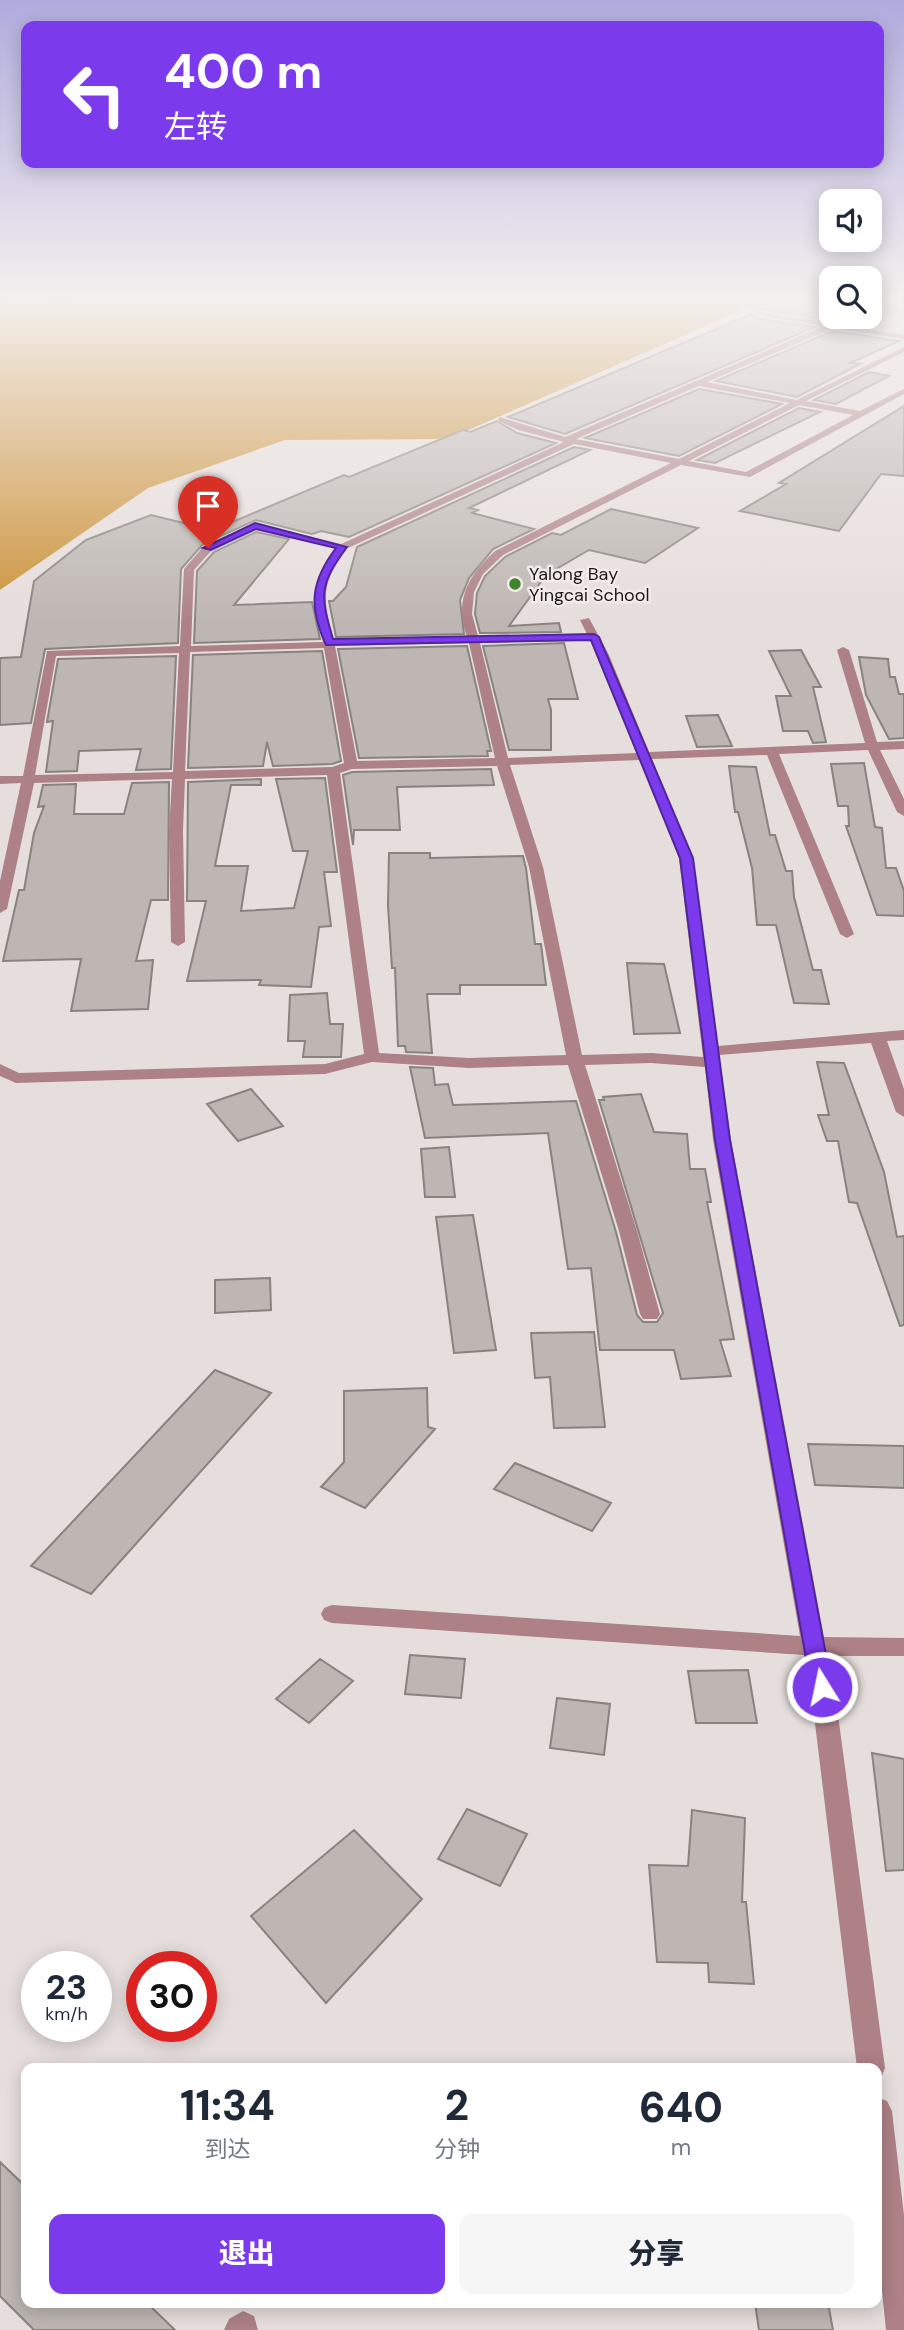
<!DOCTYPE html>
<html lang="zh">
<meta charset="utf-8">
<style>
:root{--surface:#fff;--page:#f6f6f7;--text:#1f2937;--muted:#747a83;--accent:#7c3aed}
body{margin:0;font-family:"DM Sans","Noto Sans SC",sans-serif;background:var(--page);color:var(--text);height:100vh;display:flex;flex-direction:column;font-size:26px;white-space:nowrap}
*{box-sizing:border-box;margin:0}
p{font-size:23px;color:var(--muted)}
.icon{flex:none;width:38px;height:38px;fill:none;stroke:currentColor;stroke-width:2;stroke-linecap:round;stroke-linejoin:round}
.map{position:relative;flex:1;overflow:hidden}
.drawer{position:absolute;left:21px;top:2063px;width:861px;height:245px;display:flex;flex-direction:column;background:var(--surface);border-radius:14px;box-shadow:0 4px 18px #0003}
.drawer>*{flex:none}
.banner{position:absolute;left:21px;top:21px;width:863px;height:147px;border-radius:14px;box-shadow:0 4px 18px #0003;background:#7c3aed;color:#fff;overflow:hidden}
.controls{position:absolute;left:819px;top:189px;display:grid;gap:14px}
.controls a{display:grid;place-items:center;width:63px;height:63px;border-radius:14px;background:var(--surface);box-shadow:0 4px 18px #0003;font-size:35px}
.speed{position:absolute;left:21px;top:1951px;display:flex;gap:14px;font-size:35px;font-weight:700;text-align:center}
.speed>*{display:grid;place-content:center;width:91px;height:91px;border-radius:50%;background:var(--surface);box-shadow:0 4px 18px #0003;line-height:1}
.speed small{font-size:18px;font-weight:400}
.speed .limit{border:10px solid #d22;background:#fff;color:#111}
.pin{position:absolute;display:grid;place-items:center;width:60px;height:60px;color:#fff;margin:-72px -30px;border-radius:50% 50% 50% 0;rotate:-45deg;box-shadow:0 0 7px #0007}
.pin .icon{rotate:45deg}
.me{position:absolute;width:77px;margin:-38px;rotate:350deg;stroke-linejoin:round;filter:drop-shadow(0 0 5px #0008)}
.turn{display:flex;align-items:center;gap:24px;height:147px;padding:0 28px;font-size:32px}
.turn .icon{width:91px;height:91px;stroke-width:2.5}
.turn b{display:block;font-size:49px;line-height:60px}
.eta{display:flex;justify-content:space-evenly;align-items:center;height:119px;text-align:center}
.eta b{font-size:42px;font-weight:800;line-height:49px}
.action{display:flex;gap:14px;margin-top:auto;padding:14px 28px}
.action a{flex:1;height:80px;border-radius:14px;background:var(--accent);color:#fff;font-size:28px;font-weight:800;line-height:80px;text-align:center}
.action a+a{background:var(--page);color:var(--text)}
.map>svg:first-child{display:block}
.forest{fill:#cb9239}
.building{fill:#bdb6b2;stroke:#89837f;stroke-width:2}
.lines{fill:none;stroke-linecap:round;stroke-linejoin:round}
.minor{fill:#ad8186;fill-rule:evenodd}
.route{fill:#7c3aed;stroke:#51269a;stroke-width:2}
.poi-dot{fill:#3e852b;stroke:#f3ebe9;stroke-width:2.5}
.labels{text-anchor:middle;stroke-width:5;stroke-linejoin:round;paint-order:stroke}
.far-poi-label{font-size:18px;fill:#1e1b1a;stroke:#f3ebe9;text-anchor:start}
</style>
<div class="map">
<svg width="904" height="2330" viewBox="0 0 904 2330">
<rect width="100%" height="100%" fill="#e6dedc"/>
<!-- forest -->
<path class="forest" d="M0,298H769L448,439L285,440L148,488L0,590Z"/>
<!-- building -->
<path class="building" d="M794,298H831V317H841L832,320L763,310Z
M884,307L899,310L864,323L875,325L870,327L849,324L857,317H870V314Z
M752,314L756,318L815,327L565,434L508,417Z
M833,331L899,341L850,363L860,364L797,397L716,381Z
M869,372L889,376L836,404L814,400Z
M699,389L782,404L679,456L585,438Z
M904,406V476L881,474L839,531L740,511L786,484L779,483Z
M799,408L820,412L715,463L697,460Z
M497,421L517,433L556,443L349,537L321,531L312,534L256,520L203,544L181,569L178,643L45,649L31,723L0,725V658L21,657L34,581L86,540L151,515L204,528H218L344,475L349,477L463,430L470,432Z
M574,447L590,450L469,508L478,510L472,513L534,529L493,549L469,578L460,600L464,634L336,637L329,601H333L346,587L357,547Z
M611,509L698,528L645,563L589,550L546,575L509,626L559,623L561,632L480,633L475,614L477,593L485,576L505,557L552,533L561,535Z
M256,532L289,539L234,605L312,602L320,639L194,643L197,571L214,552Z
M564,643L578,699H548L551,710V750H509L483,646Z
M467,646L491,751H487L488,756L359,758L338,649Z
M801,650L821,687H813L826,742L813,743L808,731H783L776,696H791L769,651Z
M322,651L341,761L332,764L273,766L267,742L263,766L188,768L193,655Z
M176,656L171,769L136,770L141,749L79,751L77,771L46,772L53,721L47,722L58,659Z
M859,657L888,659L890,677H895L899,694H904V738L889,739L866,695Z
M718,715L732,746L697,747L686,716Z
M864,763L875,827L882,828L886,868H896L904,891V916L877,915L846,826H849L848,806H838L831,764Z
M729,766L756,767L770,835H775L786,871H792L794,897L813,970H821L829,1004L794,1003L776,925H757L752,868L738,812H735Z
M491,769L494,785L397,787L400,830H354L353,845L343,775L352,772Z
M325,778L337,872H324L331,926L319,927L311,987L259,985L261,980L187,981L206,901H187L188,782L261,779V785H231L215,866H248L241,911L294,908L308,851H293L276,779Z
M169,782L168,900H151L136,961L153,960L148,1009L71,1011L81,959L3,961L19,890H24L34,833L44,806L38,807L43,785L76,784L74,814H124L132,783Z
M389,853H430V858L523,856L526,868L535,944H541L546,985H460V994H427L432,1053L406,1052L405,1046H398L395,968H392L388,906Z
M627,963L664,964L680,1033L634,1034Z
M327,993L330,1024H343L341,1057H303L305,1041H288L290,995Z
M817,1062L844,1063L884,1172L897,1237L904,1236V1325L900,1326L857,1203L849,1202L838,1141H827L818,1115H829Z
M410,1067L433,1068L435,1085L448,1084L453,1105L576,1101L616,1232L637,1315L643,1322H657L663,1313L599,1100H604L603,1097L641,1094L654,1132L687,1134L690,1169H705L711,1202H707L734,1339L720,1340L731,1376L681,1379L674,1350H600L591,1268L568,1269L548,1133L425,1138Z
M251,1089L283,1126L238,1141L207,1104Z
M449,1147L455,1197H425L421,1149Z
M473,1215L496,1350L454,1353L436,1217Z
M270,1278L271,1310L215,1313V1280Z
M594,1332L605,1427L554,1428L550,1377L535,1378L531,1333Z
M215,1370L271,1393L91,1594L31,1566Z
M427,1388L428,1427L435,1429L365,1508L321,1487L344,1462V1391Z
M808,1444L904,1446V1488L815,1485Z
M515,1463L578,1489L611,1503L592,1531L494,1489Z
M410,1655L465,1659L461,1698L405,1694Z
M320,1659L353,1681L309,1723L276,1699Z
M748,1670L757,1723H696L688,1671Z
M557,1698L610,1704L604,1755L550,1748Z
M872,1753L904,1759V1870L886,1871Z
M467,1809L527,1834L500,1886L438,1859Z
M692,1810L745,1818L742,1902H746L754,1984L709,1982L708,1963L657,1962L649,1865L688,1866Z
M354,1830L422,1899L326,2003L251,1916Z
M0,2162L26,2187V2303H147L175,2330H34L0,2296Z
M755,2303H828L833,2330H759Z"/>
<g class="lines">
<!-- minor -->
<path class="minor" d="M67,298H80L43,308L0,307V303L43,304Z
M887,298H896L870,311V306Z
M753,311L832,323L847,317H855L841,325L904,335V339L833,328L707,382L797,400L904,347V352L806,401L860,411L904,389V394L750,477L681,465L503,555L483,574L474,592L472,614L478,636L587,634L580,620L589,618L609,655L649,752L865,743L837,650L843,647L849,650L877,742L904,741V749L880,750L904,799V816L897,812L868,750L779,754L854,934L847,938L840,934L767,755L652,759L693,858L718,1046L904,1030V1040L887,1041L904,1089V1117L896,1112L871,1043L719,1055L731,1140L824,1637L904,1638V1656H827L837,1707L885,2068L881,2078L877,2080V2068H857L813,1707L804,1655L332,1623L324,1620L321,1614L324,1608L332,1605L800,1636L713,1140L705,1067L651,1063L585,1065L637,1231L660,1314L657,1319H643L640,1314L619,1231L568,1065L469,1068L372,1062L325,1074L16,1083L0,1076V1064L19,1073L325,1064L364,1054L327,775L185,779L183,831L185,942L178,946L171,942L169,831L172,779L34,783L7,909L0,913V881L21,783L0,784V776H23L47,651L180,646L184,569L204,546L255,523L341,544L564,442L518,430L499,421V417L565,437L824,326L756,315ZM699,386L790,403L679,459L576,439ZM799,405L853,415L746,472L689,461ZM574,444L671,463L495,551C468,576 454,600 467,637L334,640C322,600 321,583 346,549ZM256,529L336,548C310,584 311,601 323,642L191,646L194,570L212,550ZM590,640L637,753L508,758L480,643ZM469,643L495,758L357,761L335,646ZM324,648L344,763L332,767L185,771L190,652ZM179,653L173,772L35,775L56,656ZM640,760L679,858L703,1057L651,1053L582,1055L543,867L510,765ZM497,766L529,867L566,1055L469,1058L379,1053L340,773L352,769Z
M877,2097L887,2101L892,2111L904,2215V2330H886L877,2243Z
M243,2311L254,2316L258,2330H224L229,2319Z"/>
</g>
<!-- sky -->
<linearGradient id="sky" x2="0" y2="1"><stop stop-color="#b0abdd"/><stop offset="0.48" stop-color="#f4f0ef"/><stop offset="1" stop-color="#f4f0ef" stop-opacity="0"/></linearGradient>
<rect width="904" height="624" fill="url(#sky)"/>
<!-- route -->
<path class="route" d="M255,523L347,547C319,585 320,595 333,639L594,634L599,637L693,858L730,1140L832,1687L829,1693L822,1696L814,1693L811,1687L715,1140L680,858L591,640L326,645C308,606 311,581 336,548L256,529L211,550L203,548Z"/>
<!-- markers -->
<circle class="poi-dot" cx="515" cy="584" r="7"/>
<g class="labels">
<!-- far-poi labels -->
<g class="far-poi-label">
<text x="529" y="580">Yalong Bay<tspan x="529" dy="21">Yingcai School</tspan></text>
</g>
</g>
</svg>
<div class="controls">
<a><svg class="icon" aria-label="sound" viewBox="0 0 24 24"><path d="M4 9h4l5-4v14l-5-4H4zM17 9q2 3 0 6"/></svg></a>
<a><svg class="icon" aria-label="search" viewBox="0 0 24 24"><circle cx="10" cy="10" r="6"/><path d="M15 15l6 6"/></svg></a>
</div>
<div class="speed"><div>23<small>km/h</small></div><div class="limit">30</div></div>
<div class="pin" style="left:208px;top:548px;background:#d93025"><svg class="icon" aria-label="arrive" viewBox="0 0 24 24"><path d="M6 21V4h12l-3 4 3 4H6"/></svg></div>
<svg class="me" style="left:822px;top:1687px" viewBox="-20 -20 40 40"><circle r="17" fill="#7c3aed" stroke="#fff" stroke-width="3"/><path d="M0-11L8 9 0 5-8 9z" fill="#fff"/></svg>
<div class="banner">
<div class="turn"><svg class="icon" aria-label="left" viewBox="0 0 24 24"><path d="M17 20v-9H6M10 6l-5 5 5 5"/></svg><div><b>400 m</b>左转</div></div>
</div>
<section class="drawer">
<div class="eta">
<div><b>11:34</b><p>到达</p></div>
<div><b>2</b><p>分钟</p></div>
<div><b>640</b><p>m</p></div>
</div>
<div class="action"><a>退出</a><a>分享</a></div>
</section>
</div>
